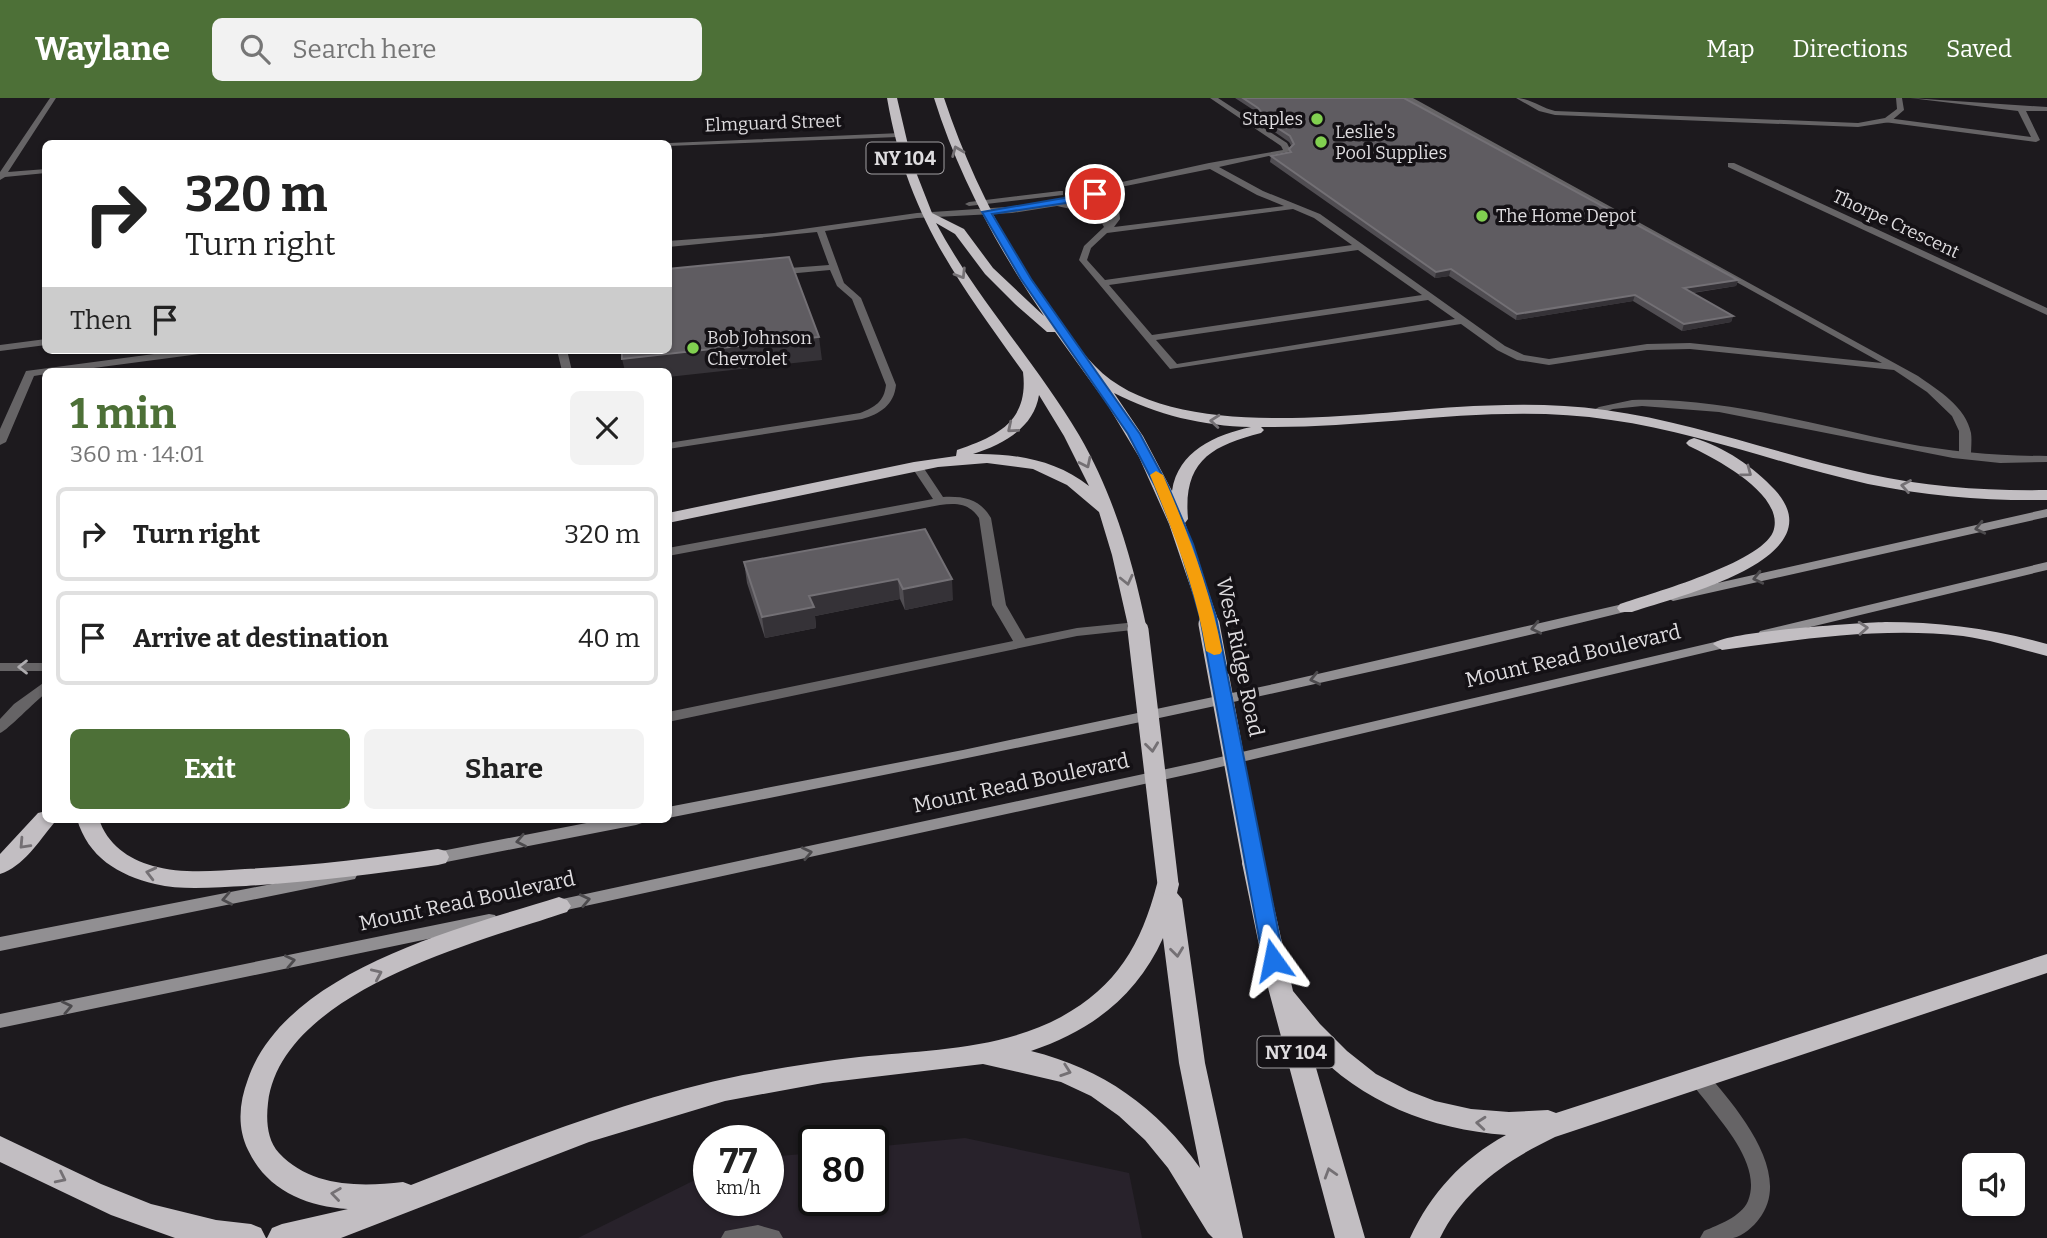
<!DOCTYPE html>
<meta charset="utf-8">
<style>
:root{--surface:#fff;--page:#f2f2f2;--text:#222;--muted:#767676;--line:#e0e0e0;--accent:#4d7037}
body{margin:0;font-family:Bitter,serif;background:var(--page);color:var(--text);height:100vh;display:flex;flex-direction:column;font-size:26px;white-space:nowrap}
*{box-sizing:border-box;margin:0}
p{font-size:23px;color:var(--muted)}
.icon{flex:none;width:38px;height:38px;fill:none;stroke:currentColor;stroke-width:2;stroke-linecap:round;stroke-linejoin:round}
.map{position:relative;flex:1;overflow:hidden}
.side{position:absolute;left:42px;top:270px;width:630px;height:455px;display:flex;flex-direction:column;background:var(--surface);border-radius:10px;box-shadow:0 2px 5px #0004}
.side>*{flex:none}
.hud{position:absolute;left:42px;top:42px;width:630px;height:214px;border-radius:10px;box-shadow:0 2px 5px #0004;background:#fff;color:var(--text);overflow:hidden}
.tools{position:absolute;left:1962px;top:1055px;display:grid;gap:14px}
.tools a{display:grid;place-items:center;width:63px;height:63px;border-radius:10px;background:var(--surface);box-shadow:0 2px 5px #0004;font-size:35px}
.speed{position:absolute;left:693px;top:1027px;display:flex;gap:14px;font-size:35px;font-weight:700;text-align:center}
.speed>*{display:grid;place-content:center;width:91px;height:91px;border-radius:50%;background:var(--surface);box-shadow:0 2px 5px #0004;line-height:1}
.speed small{font-size:18px;font-weight:400}
.speed .limit{border:4px solid #111;border-radius:10px;background:#fff;color:#111}
.pin{position:absolute;display:grid;place-items:center;width:60px;height:60px;color:#fff;margin:-30px;border:4px solid #fff;border-radius:50%;box-shadow:0 2px 7px #0007}
.me{position:absolute;width:77px;margin:-38px;rotate:348deg;stroke-linejoin:round;filter:drop-shadow(0 0 5px #0008)}
.turn{display:flex;align-items:center;gap:24px;height:147px;padding:0 28px;font-size:32px}
.turn .icon{width:91px;height:91px;stroke-width:2.5}
.turn b{display:block;font-size:49px;line-height:60px}
.then{display:flex;align-items:center;height:66px;padding:0 28px;background:#0003;gap:14px;font-size:26px}
.round{display:grid;place-items:center;flex:none;width:74px;height:74px;border-radius:10px;background:var(--page)}
.headline{display:flex;align-items:center;justify-content:space-between;height:119px;padding:0 28px}
h1{font-size:42px;font-weight:700;line-height:52px;color:var(--accent)}
.primary-button{display:flex;gap:14px;margin-top:auto;padding:14px 28px}
.primary-button a{flex:1;height:80px;border-radius:10px;background:var(--accent);color:#fff;font-size:28px;font-weight:700;line-height:80px;text-align:center}
.primary-button a+a{background:var(--page);color:var(--text)}
ul{padding:0;list-style:none}
li{display:flex;align-items:center;gap:21px;height:94px;margin:0 14px 10px;padding:0 14px;border:4px solid var(--line);border-radius:10px}
li div{flex:1}
li b{display:block;font-size:26px}
li em{font-style:normal}
header{display:flex;align-items:center;gap:42px;box-sizing:border-box;height:98px;padding:0 35px;background:var(--accent);color:#fff}
header strong{font-size:33px}
nav{display:flex;gap:38px;margin-inline-start:auto;font-size:24px}
.search{width:490px;height:63px;background:var(--page);display:flex;align-items:center;gap:18px;box-sizing:border-box;padding:0 24px;border-radius:10px;color:var(--muted);font-size:26px}
.map>svg:first-child{display:block}
.built{fill:#28222b}
.lines{fill:none;stroke-linecap:round;stroke-linejoin:round}
.service{fill:#666466;fill-rule:evenodd}
.minor{fill:#666466;fill-rule:evenodd}
.secondary{fill:#918f92;fill-rule:evenodd}
.trunk{fill:#c2bec2;fill-rule:evenodd}
.trunk-bridge-far1{stroke:#c2bec2;stroke-width:17}
.trunk-bridge{stroke:#c2bec2;stroke-width:21}
.wall{fill:#504d52}
.shaded-wall{fill:#353237}
.building{fill:#5f5c61;stroke:#737075;stroke-width:2}
.oneway{stroke:#747074}
.oneway2{stroke:#4c4a4d}
.oneway3{stroke:#aeacaf}
.route{fill:#1a73e8;stroke:#114b97;stroke-width:2}
.slow{fill:#f59e0b}
.poi-dot{fill:#81d050;stroke:#141115;stroke-width:2.5}
.labels{text-anchor:middle;stroke-width:7;stroke-linejoin:round;paint-order:stroke}
.far-poi-label{font-size:18px;fill:#dedcdf;stroke:#141115;text-anchor:start}
.far-street-label{font-size:18px;fill:#dedcdf;stroke:#141115}
.shield{fill:#141115;stroke:#a19fa2;stroke-width:2}
.shield-label{font-size:19px;font-weight:bold;fill:#dedcdf}
.street-label{font-size:21px;fill:#dedcdf;stroke:#141115}
</style>
<header>
<strong>Waylane</strong>
<div class="search"><svg class="icon" aria-label="search" viewBox="0 0 24 24"><circle cx="10" cy="10" r="6"/><path d="M15 15l6 6"/></svg>Search here</div>
<nav><a>Map</a><a>Directions</a><a>Saved</a></nav>
</header>
<div class="map">
<svg width="2047" height="1140" viewBox="0 0 2047 1140">
<rect width="100%" height="100%" fill="#1d1a1e"/>
<!-- built -->
<path class="built" d="M965,1040L1129,1075L1142,1140H578L709,1075V1102H768V1059L814,1055V1102H873V1049Z"/>
<g class="lines">
<!-- service -->
<path class="service" d="M1210,0H1218L1287,45L1291,53L1219,69L1263,93L1320,116L1505,248L1524,257L1549,261L1647,246L1690,245L1882,265L1405,0H1413L1918,278C1938,292 1966,309 1971,335C1972,342 1971,350 1971,357L1965,360L1959,357V333L1952,318L1927,294L1894,272L1690,251L1647,252L1549,267L1517,262L1497,252L1461,226L1170,271L1079,162L1084,148L1104,129L1099,120L1094,116L1057,108L1012,115L917,120L825,133L844,185L861,200L896,287C894,307 880,316 862,321L668,351V345L860,315C875,309 884,304 886,287L852,201L837,188L830,172L776,177L771,174L776,171L829,167L817,134L689,147L668,149V143L774,135L917,115L1035,107L1072,99L1090,91L1209,65L1283,52L1281,48ZM1210,71L1257,97L1284,108L1114,129L1120,121L1119,112L1096,94ZM1089,96L1111,113L1110,123C1100,109 1084,106 1067,105ZM1293,111L1314,120L1352,147L1105,182L1087,162L1091,150L1107,135ZM1358,152L1422,197L1152,237L1109,187ZM1428,202L1455,221L1177,266L1156,242Z
M1910,0L2047,9V13H2026L2040,42L2036,44L1884,24L1887,20L2031,39L2018,13Z
M1060,93H1063V97L969,108L965,106L969,104Z
M46,241V247L0,253V247Z
M184,252H212L207,255L71,273H46V276L34,278L6,344L0,347V331L26,273Z
M557,252H567L572,273H562Z
M917,365L921,366L943,399C964,398 980,401 991,420L1006,507L1028,545L1026,548H1016L992,507L979,420C969,405 956,405 940,407L668,458V450L933,401L911,368Z
M0,565H46V573H0Z
M1698,971L1705,973C1734,1007 1795,1075 1759,1121C1754,1128 1743,1138 1733,1140C1723,1140 1711,1140 1700,1140L1704,1133C1718,1127 1741,1119 1748,1103C1761,1071 1729,1033 1711,1010C1704,1000 1694,990 1688,979L1691,973Z
M758,1127L779,1133L783,1140H721L725,1133Z"/>
<!-- minor -->
<path class="minor" d="M50,0H56L8,74L46,71V75L5,79L0,82V74Z
M1516,0C1530,0 1541,10 1555,13L1858,25L1885,20L1897,11L1896,0H1902L1904,12L1890,24L1858,29L1555,17L1539,13Z
M901,35V39H898L668,48V46H646Z
M1728,65H1734L2047,210V217L1728,69Z
M1632,302C1724,299 1814,327 1904,345C1952,354 1999,358 2047,358V364L2000,365L1953,360L1719,314L1642,308L1613,311L1593,318L1588,315L1599,309Z
M1137,524L1144,528L1142,531L1077,538L668,624V614L1077,530Z
M46,583V595C35,603 8,632 0,635V621L14,606Z"/>
<!-- secondary -->
<path class="secondary" d="M2047,411V419L1673,503L1666,499L1673,495Z
M2047,464V472L1765,540L1758,536L1760,533Z
M1636,503L1643,507L1641,510C1319,589 994,656 668,720V709L963,652L1274,586Z
M1732,540L1739,544L1737,547L1199,674L553,815L547,813L544,809L547,805L553,803L1199,664Z
M607,721H644L642,725L636,727L431,767L425,765L423,761L425,757L431,755Z
M349,771L355,773L357,777L355,781L0,853V839Z
M489,816L495,817L498,822L495,827L0,930V916Z"/>
<!-- trunk -->
<path class="trunk" d="M887,0H897L912,64L932,115L964,131L993,170L1044,218C997,149 959,79 934,0H944C968,72 1001,139 1045,201C1060,223 1076,249 1095,268C1169,346 1359,315 1457,309C1506,306 1555,305 1605,312C1694,324 1779,357 1868,376C1927,389 1987,393 2047,392V402C1987,403 1927,398 1868,386C1782,367 1698,334 1611,322C1494,304 1378,331 1261,329L1264,332L1261,335C1210,348 1183,364 1188,421L1185,425L1217,519L1214,523H1202L1169,426L1139,359L1107,306L1055,234H1047L1015,206L985,176L955,136L936,125C976,200 1035,263 1079,337C1114,397 1133,464 1147,532L1145,536L1138,538L1129,532L1112,457L1099,414L1067,387L1033,371L987,365L938,369L668,425V415L914,364L956,358L957,352C998,338 1029,323 1023,274C956,180 907,117 887,0ZM1114,295C1158,317 1202,328 1251,329C1215,337 1178,353 1172,393L1143,338ZM1039,297L1064,338L1089,388C1056,362 1014,355 973,356C1002,347 1034,330 1039,297Z
M1694,340C1723,348 1755,370 1775,392C1838,461 1675,499 1632,514H1620L1617,510L1620,506C1652,495 1760,465 1773,434C1787,397 1714,360 1689,348L1686,345L1689,342Z
M1885,524C1941,524 1993,531 2047,546V558C2019,551 1992,542 1963,538C1882,529 1802,541 1722,552L1713,546C1723,533 1861,525 1885,524Z
M46,713V721H56L54,725C39,743 23,769 0,776V756L38,715Z
M77,721H99C107,746 128,761 153,768C182,776 215,773 245,771C309,768 374,760 438,751L446,753L449,759L446,765L438,767C374,776 310,784 246,788C216,789 184,793 155,786C118,777 88,759 77,721Z
M1253,757L1261,759L1264,765L1293,893L1320,926L1347,953L1376,976L1409,993L1435,1003L1471,1011L1509,1014L1548,1012L1556,1015L2047,856V875L1555,1039C1507,1062 1464,1091 1440,1140H1410C1431,1095 1462,1061 1506,1037C1429,1031 1363,1005 1310,949L1365,1140H1335L1267,886L1242,765L1245,759Z
M1168,778L1176,780L1179,786L1177,795L1182,801L1205,965L1243,1140H1213L1208,1135L1168,1070L1145,1042L1119,1018L1091,998L1061,984L983,966L823,985L725,1003L589,1044L341,1140H267L272,1130L282,1126L348,1111C305,1108 267,1092 248,1052C237,1029 239,1005 248,981C286,872 460,830 559,799L567,802L571,808L567,814C478,844 281,893 268,1005C266,1022 267,1042 279,1055C311,1089 359,1089 403,1084L411,1087C519,1045 629,1000 743,977C782,970 820,963 859,959C926,952 1000,952 1061,919C1117,888 1141,847 1157,786L1160,780ZM1163,840L1179,965L1200,1070C1157,1009 1103,971 1031,953C1091,933 1137,898 1163,840Z
M0,1038L101,1086L151,1106L216,1122L251,1126L261,1130L266,1140H175L111,1117L0,1064Z"/>
<!-- trunk-bridge-far1 -->
<path class="trunk-bridge-far1" d="M1208,519L1210,528"/>
<!-- trunk-bridge -->
<path class="trunk-bridge" d="M1209,526L1253,765
M1138,532L1168,786"/>
</g>
<!-- wall -->
<path class="wall" d="M1235,0H1404L1738,182L1736,188L1693,195L1733,218L1731,224L1682,233L1633,203L1516,222L1449,178L1435,180L1270,64L1271,58L1289,54V51L1292,49L1289,44L1269,30L1258,15Z
M925,431L953,502L905,512L900,501L815,518L816,530L765,540L747,485L744,464Z"/>
<!-- shaded-wall -->
<path class="shaded-wall" d="M1451,171L1449,178L1435,180L1436,174Z
M1738,182L1736,188L1683,196L1684,190Z
M1635,197L1633,203L1516,222L1517,216Z
M1733,218L1731,224L1682,233L1684,226Z
M819,239L822,262L668,279V273H625L622,261Z
M898,481L900,501L815,518L816,530L765,540L762,519L809,498Z
M952,481L953,502L905,512L903,491Z"/>
<!-- building -->
<path class="building" d="M1243,0H1404L1738,182L1684,190L1733,218L1684,226L1635,197L1517,216L1451,171L1436,174L1271,58L1291,54L1289,51L1294,46L1290,38L1270,25L1258,10Z
M789,159L819,239L622,261V252H668V171Z
M925,431L952,481L903,491L898,481L809,498L814,509L762,519L744,464Z"/>
<!-- one-way arrows -->
<defs><path id="oneway-chevron" d="M-2-3.5L2.5 0L-2 3.5" fill="none" stroke-width="1.6" stroke-linecap="round" stroke-linejoin="round" transform="scale(1.75)"/></defs>
<g class="oneway">
<use href="#oneway-chevron" transform="translate(957 53) rotate(-112)"/>
<use href="#oneway-chevron" transform="translate(961 176) rotate(58)"/>
<use href="#oneway-chevron" transform="translate(1215 323) rotate(-175)"/>
<use href="#oneway-chevron" transform="translate(1012 330) rotate(140)"/>
<use href="#oneway-chevron" transform="translate(1086 365) rotate(64)"/>
<use href="#oneway-chevron" transform="translate(1747 374) rotate(37)"/>
<use href="#oneway-chevron" transform="translate(1906 388) rotate(-170)"/>
<use href="#oneway-chevron" transform="translate(1127 482) rotate(77)"/>
<use href="#oneway-chevron" transform="translate(1863 530) rotate(-4)"/>
<use href="#oneway-chevron" transform="translate(1152 649) rotate(83)"/>
<use href="#oneway-chevron" transform="translate(24 746) rotate(133)"/>
<use href="#oneway-chevron" transform="translate(151 775) rotate(-166)"/>
<use href="#oneway-chevron" transform="translate(1177 854) rotate(83)"/>
<use href="#oneway-chevron" transform="translate(377 876) rotate(-24)"/>
<use href="#oneway-chevron" transform="translate(1066 973) rotate(19)"/>
<use href="#oneway-chevron" transform="translate(1481 1025) rotate(-175)"/>
<use href="#oneway-chevron" transform="translate(1330 1075) rotate(-107)"/>
<use href="#oneway-chevron" transform="translate(61 1080) rotate(26)"/>
<use href="#oneway-chevron" transform="translate(336 1096) rotate(-172)"/>
</g>
<g class="oneway2">
<use href="#oneway-chevron" transform="translate(1980 430) rotate(167)"/>
<use href="#oneway-chevron" transform="translate(1758 480) rotate(167)"/>
<use href="#oneway-chevron" transform="translate(1536 530) rotate(167)"/>
<use href="#oneway-chevron" transform="translate(1315 581) rotate(167)"/>
<use href="#oneway-chevron" transform="translate(521 743) rotate(169)"/>
<use href="#oneway-chevron" transform="translate(807 755) rotate(-12)"/>
<use href="#oneway-chevron" transform="translate(227 801) rotate(169)"/>
<use href="#oneway-chevron" transform="translate(585 802) rotate(-12)"/>
<use href="#oneway-chevron" transform="translate(290 863) rotate(-12)"/>
<use href="#oneway-chevron" transform="translate(67 909) rotate(-12)"/>
</g>
<use class="oneway3" href="#oneway-chevron" transform="translate(23 569) rotate(-180)"/>
<!-- route -->
<path class="route" d="M1090,90L1099,94V98L1089,96L1066,105L992,116L1031,181L1140,336L1168,388L1193,446L1216,519L1284,862L1281,868L1273,870L1266,868L1263,862L1200,519L1179,446L1155,388L1128,336L1021,181L982,114L1064,100Z"/>
<!-- slow -->
<path class="slow" d="M1156,373L1163,377C1188,435 1210,491 1222,553L1220,556L1214,557L1206,553C1196,491 1174,435 1150,377Z"/>
<!-- markers -->
<g class="poi-dot">
<circle cx="1317" cy="21" r="7"/>
<circle cx="1321" cy="44" r="7"/>
<circle cx="1482" cy="118" r="7"/>
<circle cx="693" cy="250" r="7"/>
</g>
<g class="labels">
<!-- far-poi labels -->
<g class="far-poi-label">
<text x="1303" y="27" text-anchor="end">Staples</text>
<text x="1335" y="40">Leslie's<tspan x="1335" dy="21">Pool Supplies</tspan></text>
<text x="1496" y="124">The Home Depot</text>
<text x="707" y="246">Bob Johnson<tspan x="707" dy="21">Chevrolet</tspan></text>
</g>
<!-- far-street labels -->
<g class="far-street-label">
<text transform="translate(773 25) rotate(-2)" y="6">Elmguard Street</text>
<text transform="translate(1896 126) rotate(25)" y="6">Thorpe Crescent</text>
</g>
<!-- shield labels -->
<g class="shield">
<rect x="866.5" y="44.5" width="77" height="31" rx="5"/>
<rect x="1257.5" y="938.5" width="77" height="31" rx="5"/>
</g>
<g class="shield-label">
<text x="905" y="67">NY 104</text>
<text x="1296" y="961">NY 104</text>
</g>
<!-- street labels -->
<g class="street-label">
<text transform="translate(1573 558) rotate(-13)" y="7">Mount Read Boulevard</text>
<text transform="translate(1240 559) rotate(78)" y="7">West Ridge Road</text>
<text transform="translate(1021 685) rotate(-12)" y="7">Mount Read Boulevard</text>
<text transform="translate(467 803) rotate(-12)" y="7">Mount Read Boulevard</text>
</g>
</g>
</svg>
<div class="tools">
<a><svg class="icon" aria-label="sound" viewBox="0 0 24 24"><path d="M4 9h4l5-4v14l-5-4H4zM17 9q2 3 0 6"/></svg></a>
</div>
<div class="speed"><div>77<small>km/h</small></div><div class="limit">80</div></div>
<div class="pin" style="left:1095px;top:96px;background:#d93025"><svg class="icon" aria-label="arrive" viewBox="0 0 24 24"><path d="M6 21V4h12l-3 4 3 4H6"/></svg></div>
<svg class="me" style="left:1273px;top:862px" viewBox="-20 -20 40 40"><path d="M0-17L14 15 0 8-14 15z" fill="#1a73e8" stroke="#fff" stroke-width="4"/></svg>
<div class="hud">
<div class="turn"><svg class="icon" aria-label="right" viewBox="0 0 24 24"><path d="M7 20v-9h11M14 6l5 5-5 5"/></svg><div><b>320 m</b>Turn right</div></div>
<div class="then">Then<svg class="icon" aria-label="arrive" viewBox="0 0 24 24"><path d="M6 21V4h12l-3 4 3 4H6"/></svg></div>
</div>
<section class="side">
<div class="headline"><div><h1>1 min</h1><p>360 m · 14:01</p></div><a class="round"><svg class="icon" aria-label="close" viewBox="0 0 24 24"><path d="M6 6l12 12M18 6L6 18"/></svg></a></div>
<ul>
<li><svg class="icon" aria-label="right" viewBox="0 0 24 24"><path d="M7 20v-9h11M14 6l5 5-5 5"/></svg><div><b>Turn right</b></div><em>320 m</em></li>
<li><svg class="icon" aria-label="arrive" viewBox="0 0 24 24"><path d="M6 21V4h12l-3 4 3 4H6"/></svg><div><b>Arrive at destination</b></div><em>40 m</em></li>
</ul>
<div class="primary-button"><a>Exit</a><a>Share</a></div>
</section>
</div>
